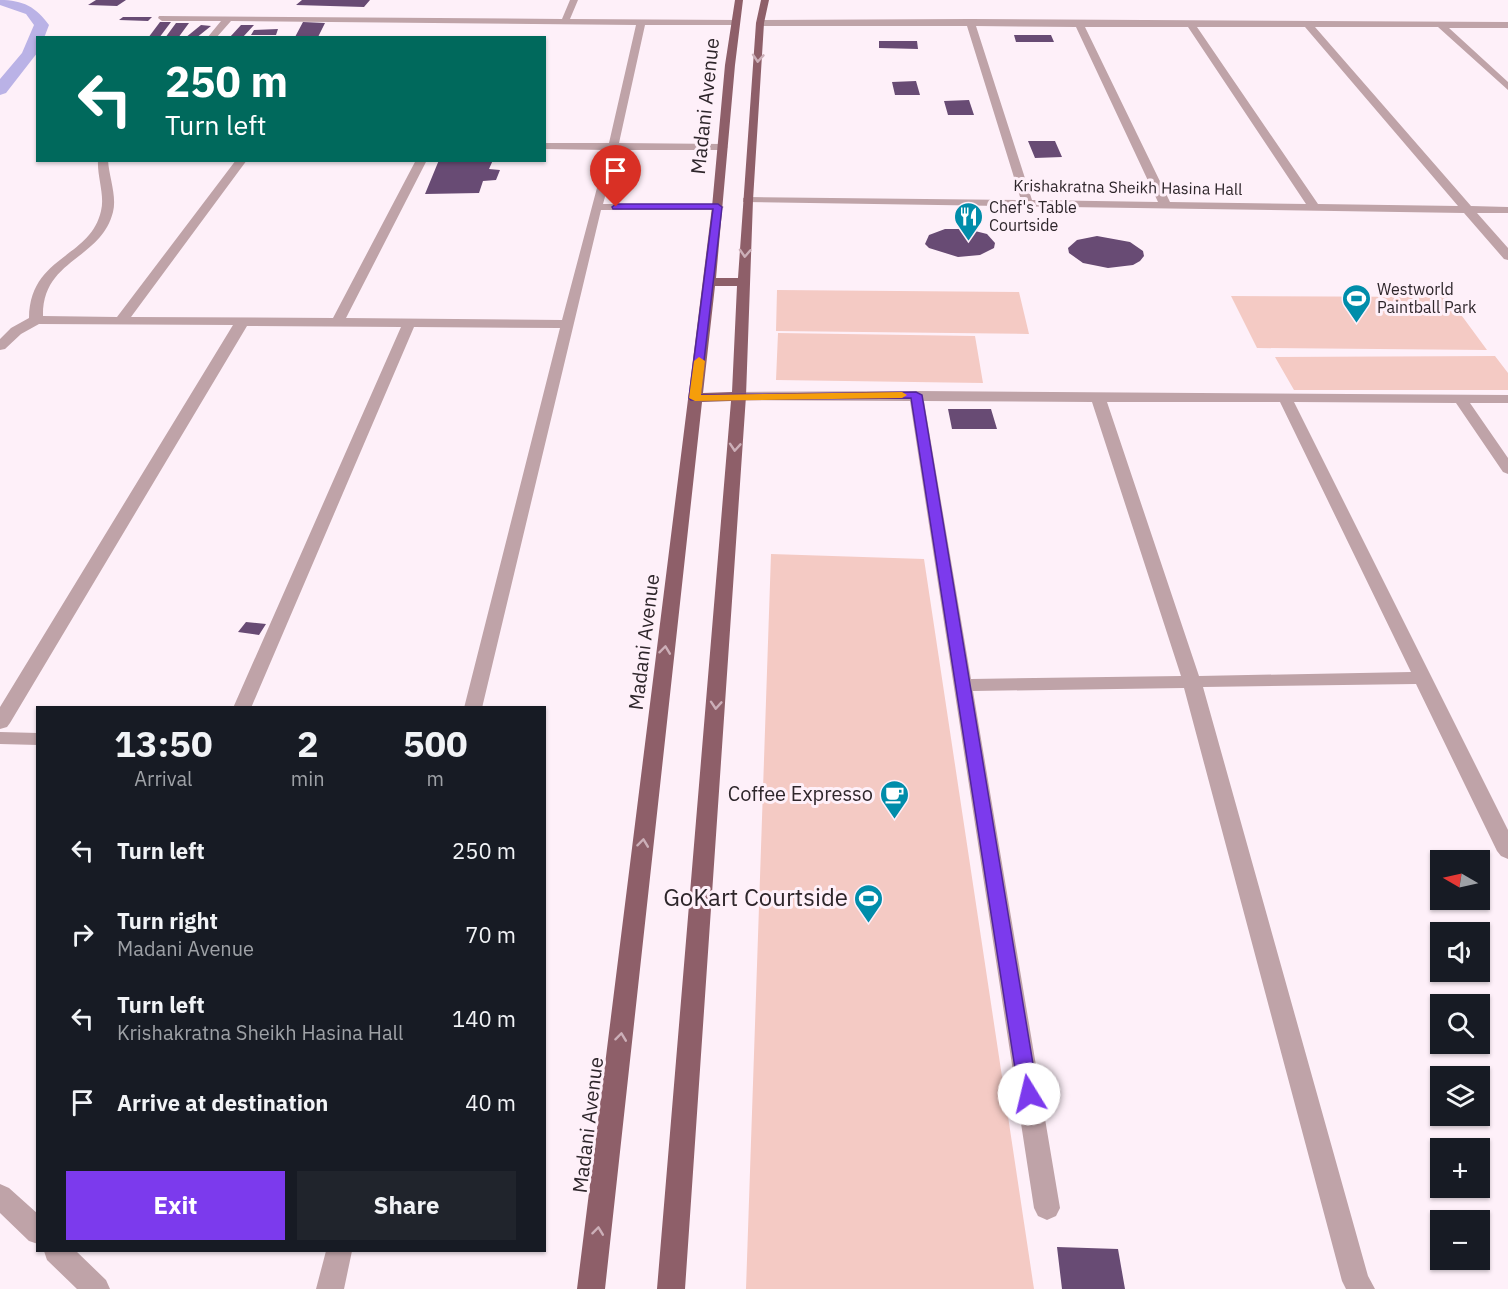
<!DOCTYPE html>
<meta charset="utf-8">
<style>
:root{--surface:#171b24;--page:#20242c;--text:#f1f3f6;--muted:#9ea1a6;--accent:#7c3aed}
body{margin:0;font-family:"IBM Plex Sans",sans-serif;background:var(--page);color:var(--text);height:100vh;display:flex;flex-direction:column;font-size:22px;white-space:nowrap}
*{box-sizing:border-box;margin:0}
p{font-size:20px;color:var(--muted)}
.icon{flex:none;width:33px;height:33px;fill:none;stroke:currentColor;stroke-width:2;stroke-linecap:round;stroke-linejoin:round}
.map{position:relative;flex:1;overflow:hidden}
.details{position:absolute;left:36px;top:706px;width:510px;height:546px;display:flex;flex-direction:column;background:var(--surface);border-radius:0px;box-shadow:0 2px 4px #0004}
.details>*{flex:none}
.guide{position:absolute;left:36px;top:36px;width:510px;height:126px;border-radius:0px;box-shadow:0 2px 4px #0004;background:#00695c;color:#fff;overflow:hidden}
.needle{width:39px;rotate:279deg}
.fabs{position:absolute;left:1430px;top:850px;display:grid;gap:12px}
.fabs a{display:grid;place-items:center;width:60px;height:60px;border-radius:0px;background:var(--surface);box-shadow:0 2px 4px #0004;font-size:30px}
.pin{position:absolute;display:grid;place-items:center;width:51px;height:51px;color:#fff;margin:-62px -26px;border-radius:50% 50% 50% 0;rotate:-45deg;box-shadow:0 0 6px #0007}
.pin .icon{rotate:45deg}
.me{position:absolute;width:66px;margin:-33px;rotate:351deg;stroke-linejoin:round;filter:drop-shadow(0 0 4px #0008)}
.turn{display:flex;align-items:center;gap:21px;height:126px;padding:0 30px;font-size:27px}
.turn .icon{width:78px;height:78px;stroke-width:2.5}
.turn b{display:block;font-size:42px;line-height:51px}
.eta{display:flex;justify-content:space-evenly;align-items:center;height:102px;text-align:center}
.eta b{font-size:36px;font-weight:800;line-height:42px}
.button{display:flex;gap:12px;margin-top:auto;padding:12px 30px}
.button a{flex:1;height:69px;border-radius:0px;background:var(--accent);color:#fff;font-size:24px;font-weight:800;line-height:69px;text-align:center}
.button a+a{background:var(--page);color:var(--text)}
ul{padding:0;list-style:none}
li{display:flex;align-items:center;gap:18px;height:84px;padding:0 30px}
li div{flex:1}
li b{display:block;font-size:22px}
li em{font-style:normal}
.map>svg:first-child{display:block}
.green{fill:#f4cac4}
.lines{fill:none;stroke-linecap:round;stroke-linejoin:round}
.canal{fill:#bab2e6;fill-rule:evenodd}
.building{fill:#684b74}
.minor{fill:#bfa3a8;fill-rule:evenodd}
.major{fill:#8e5f69;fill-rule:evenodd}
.oneway{stroke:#ccafb8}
.route{fill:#7c3aed;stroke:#51269a;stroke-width:1.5}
.slow{fill:#f59e0b}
.labels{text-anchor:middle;stroke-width:6;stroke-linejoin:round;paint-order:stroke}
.far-street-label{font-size:16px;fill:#2e262b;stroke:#fef0f9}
.far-poi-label{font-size:16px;fill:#2e262b;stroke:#fef0f9;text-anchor:start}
.street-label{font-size:20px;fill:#2e262b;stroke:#fef0f9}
.poi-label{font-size:20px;fill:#2e262b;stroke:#fef0f9;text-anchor:end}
.near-poi-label{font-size:24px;fill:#2e262b;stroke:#fef0f9;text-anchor:end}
</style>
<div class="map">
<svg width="1508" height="1289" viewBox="0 0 1508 1289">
<rect width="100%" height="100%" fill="#fef0f9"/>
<!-- green -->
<path class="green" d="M777,290L1019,292L1029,334L776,331Z
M1231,296L1448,297L1487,350L1257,348Z
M778,333L975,336L983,383L776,380Z
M1495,356L1508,373V390H1294L1275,357Z
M771,554L924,559L1034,1289H746Z"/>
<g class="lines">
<!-- canal -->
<path class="canal" d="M0,0C23,0 36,7 49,25L44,38H38V52L34,57L6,93L0,95V79L22,53L34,25L26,14L0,5Z"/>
</g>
<!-- building -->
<path class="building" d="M96,0H126L117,6L88,5Z
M302,0H370L364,7L296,5Z
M123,17H152L148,21L119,20Z
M160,22H171L159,38H148Z
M303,22L325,23L318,37H295Z
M176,23H189L178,38H165Z
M201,25L211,26L196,38H185Z
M241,25H254L243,37H230Z
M278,29L276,35H251L254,30Z
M1014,35H1051L1054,42H1016Z
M879,41H917L918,49L879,48Z
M916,81L920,95H895L892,82Z
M969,100L974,115H948L944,101Z
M1028,141H1055L1062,157L1035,158Z
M439,160H493L489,169L500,170L496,180L483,181L479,193L425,194Z
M945,229H967L987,234L995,243L994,248L980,255L958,257L929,248L925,244L929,235Z
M1097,236L1130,242L1143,251L1144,256L1140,261L1133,265L1108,268L1083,263L1069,253L1068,248L1077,240Z
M948,409H991L997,429H952Z
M246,622L266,624L259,635L238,632Z
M1057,1247L1118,1249L1125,1289H1062Z"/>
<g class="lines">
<!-- minor -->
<path class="minor" d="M570,0H578L570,19L739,20V24L736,25H645L619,143L723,144L728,147L723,150H618L603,204H718L724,207L718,210H601L482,708H464L560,328L414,327L251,708H233L401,327L247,326L10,723L7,727L0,729V707L233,325L39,324L21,334L5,349L0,350V339L11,328L29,318C30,255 90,259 101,211C105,195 97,177 98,160H108C109,177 117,196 113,212C101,260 42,259 43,316L117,317L236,160H247L131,317L333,318L416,160H427L346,318L562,320L607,150L544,149V143H609L636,25L231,21L216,38H207L221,21H162L158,18L159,16L562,19Z
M970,19L1508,22V28H1449L1508,82V90L1438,27H1315L1471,206L1508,207V213H1477L1508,248V260L1504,259L1464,213L743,202V198L747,197L1021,200L967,26H760L756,23L760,20ZM976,26L1076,27L1158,202L1032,200ZM1085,27H1188L1306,204L1170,202ZM1197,27H1305L1458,206L1318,204Z
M916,391L1508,395V403H1470L1508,458V474L1503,472L1456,403L1294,402L1508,830V859L1501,856L1497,851L1416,684L1203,687L1368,1276L1375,1289H1346L1342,1281L1184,688L973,691L1060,1208L1056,1216L1047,1220L1038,1216L1034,1208L910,401L739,400L732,396L739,392ZM924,401L1092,402L1181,676L971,679ZM1107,402H1280L1411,672L1199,676Z
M0,732L38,733V745L0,744Z
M0,1184L9,1188L38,1214V1244L29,1241L0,1213Z
M44,1251H76L106,1280L110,1289H77L47,1260Z
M326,1251H352L344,1289H316Z"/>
<!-- major -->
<path class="major" d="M735,0H743L735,65L716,278H738L756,23L761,0H769L764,23L753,200L746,396L685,1289H657L731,401L702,402L605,1289H577L712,207L725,65ZM715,286H737L732,392L703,393Z"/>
</g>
<!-- one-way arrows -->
<defs><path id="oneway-chevron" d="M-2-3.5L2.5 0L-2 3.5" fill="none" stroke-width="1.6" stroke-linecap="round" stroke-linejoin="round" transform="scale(1.5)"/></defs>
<g class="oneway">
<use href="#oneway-chevron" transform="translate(758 58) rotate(94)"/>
<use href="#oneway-chevron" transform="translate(745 253) rotate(93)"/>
<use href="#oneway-chevron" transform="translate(735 447) rotate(94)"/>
<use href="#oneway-chevron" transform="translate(665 650) rotate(-83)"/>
<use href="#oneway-chevron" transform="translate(716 705) rotate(94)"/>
<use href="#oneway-chevron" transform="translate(643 843) rotate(-83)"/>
<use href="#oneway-chevron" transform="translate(621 1037) rotate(-83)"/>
<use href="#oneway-chevron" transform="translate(598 1231) rotate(-83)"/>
</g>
<!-- route -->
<path class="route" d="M616,204H718L722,207L700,395L916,392L922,395L1038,1094L1035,1099L1029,1102L1022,1099L1019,1094L911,398L691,400L689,398L713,209H613L612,207Z"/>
<!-- slow -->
<path class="slow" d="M699,357L705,361L701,395L902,392L907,395L902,398L695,401L689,398L694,361Z"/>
<!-- icons -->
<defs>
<symbol id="restaurant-pin" viewBox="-11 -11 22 30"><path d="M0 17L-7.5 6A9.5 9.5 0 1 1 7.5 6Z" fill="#008daa" stroke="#fef0f9"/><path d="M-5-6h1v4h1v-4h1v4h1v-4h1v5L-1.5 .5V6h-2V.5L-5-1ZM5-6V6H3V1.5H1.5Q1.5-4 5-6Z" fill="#fff"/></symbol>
<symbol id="stadium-pin" viewBox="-11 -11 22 30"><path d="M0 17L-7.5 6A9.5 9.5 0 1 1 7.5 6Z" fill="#008daa" stroke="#fef0f9"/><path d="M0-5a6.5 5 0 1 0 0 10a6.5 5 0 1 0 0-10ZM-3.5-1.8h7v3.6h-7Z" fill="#fff"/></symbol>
<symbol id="cafe-pin" viewBox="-11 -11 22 30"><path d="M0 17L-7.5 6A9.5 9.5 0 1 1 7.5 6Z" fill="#008daa" stroke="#fef0f9"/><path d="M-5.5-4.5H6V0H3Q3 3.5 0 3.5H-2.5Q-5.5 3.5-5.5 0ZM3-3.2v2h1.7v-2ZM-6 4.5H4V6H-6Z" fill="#fff"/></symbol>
</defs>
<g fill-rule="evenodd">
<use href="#restaurant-pin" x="952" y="200" width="33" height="45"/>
<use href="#stadium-pin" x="1340" y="282" width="33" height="45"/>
<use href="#cafe-pin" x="878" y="778" width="33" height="45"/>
<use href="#stadium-pin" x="852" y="882" width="33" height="45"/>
</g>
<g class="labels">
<!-- far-street labels -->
<g class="far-street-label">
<text transform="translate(1128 187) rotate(1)" y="6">Krishakratna Sheikh Hasina Hall</text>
</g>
<!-- far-poi labels -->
<g class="far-poi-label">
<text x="989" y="213">Chef's Table<tspan x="989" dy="18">Courtside</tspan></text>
<text x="1377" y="295">Westworld<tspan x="1377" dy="18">Paintball Park</tspan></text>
</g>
<!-- street labels -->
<g class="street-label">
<text transform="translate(705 106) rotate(-84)" y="7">Madani Avenue</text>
<text transform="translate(644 642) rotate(-83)" y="7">Madani Avenue</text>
<text transform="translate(588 1125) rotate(-83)" y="7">Madani Avenue</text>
</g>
<!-- poi labels -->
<g class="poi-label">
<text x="873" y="801">Coffee Expresso</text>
</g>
<!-- near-poi labels -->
<g class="near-poi-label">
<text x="848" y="906">GoKart Courtside</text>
</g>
</g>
</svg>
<div class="fabs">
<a><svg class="needle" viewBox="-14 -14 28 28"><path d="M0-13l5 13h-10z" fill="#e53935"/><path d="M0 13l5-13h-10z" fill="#9ea1a6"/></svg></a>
<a><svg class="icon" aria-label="sound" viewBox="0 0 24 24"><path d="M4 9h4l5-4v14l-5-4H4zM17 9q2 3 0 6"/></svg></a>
<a><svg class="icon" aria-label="search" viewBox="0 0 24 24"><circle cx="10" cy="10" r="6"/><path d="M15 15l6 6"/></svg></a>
<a><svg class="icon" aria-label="layers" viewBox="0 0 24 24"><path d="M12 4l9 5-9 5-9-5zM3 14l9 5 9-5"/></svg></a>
<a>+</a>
<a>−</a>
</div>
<div class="pin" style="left:616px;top:207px;background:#d93025"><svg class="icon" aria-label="arrive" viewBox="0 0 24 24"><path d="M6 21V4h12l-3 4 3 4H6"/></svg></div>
<svg class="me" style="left:1029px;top:1094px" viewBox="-20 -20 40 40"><circle r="19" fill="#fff"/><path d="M0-13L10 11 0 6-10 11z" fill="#7c3aed"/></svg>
<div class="guide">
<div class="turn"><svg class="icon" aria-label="left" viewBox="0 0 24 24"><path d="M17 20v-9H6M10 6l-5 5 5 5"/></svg><div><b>250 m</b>Turn left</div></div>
</div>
<section class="details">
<div class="eta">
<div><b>13:50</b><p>Arrival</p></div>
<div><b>2</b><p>min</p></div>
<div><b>500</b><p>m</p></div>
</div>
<ul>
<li><svg class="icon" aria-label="left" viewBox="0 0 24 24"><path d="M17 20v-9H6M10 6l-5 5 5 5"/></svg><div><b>Turn left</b></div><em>250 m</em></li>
<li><svg class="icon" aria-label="right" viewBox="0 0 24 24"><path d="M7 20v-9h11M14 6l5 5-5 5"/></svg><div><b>Turn right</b><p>Madani Avenue</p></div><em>70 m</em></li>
<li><svg class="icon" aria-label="left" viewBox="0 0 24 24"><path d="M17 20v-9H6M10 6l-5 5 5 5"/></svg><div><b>Turn left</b><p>Krishakratna Sheikh Hasina Hall</p></div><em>140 m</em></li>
<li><svg class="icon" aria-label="arrive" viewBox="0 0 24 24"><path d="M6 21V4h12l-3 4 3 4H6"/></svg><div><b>Arrive at destination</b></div><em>40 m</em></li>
</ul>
<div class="button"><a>Exit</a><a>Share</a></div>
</section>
</div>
